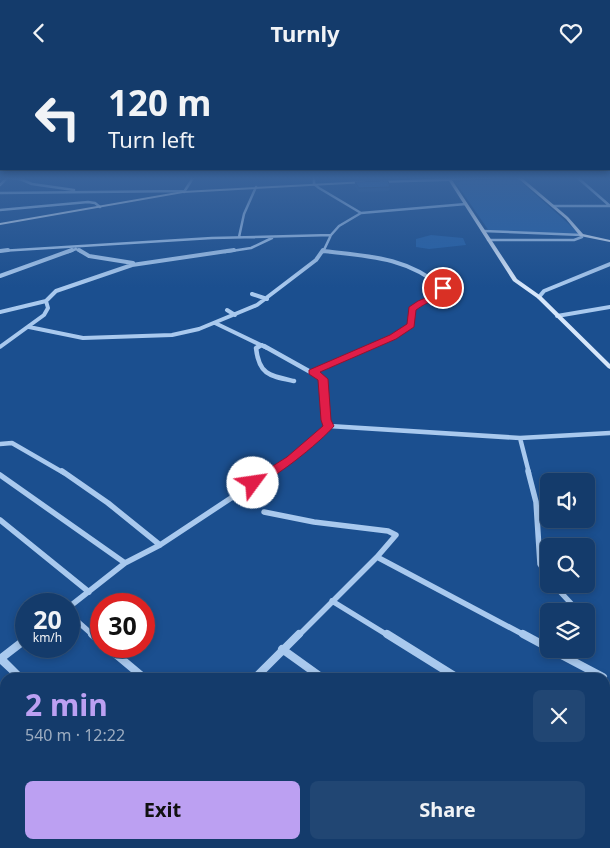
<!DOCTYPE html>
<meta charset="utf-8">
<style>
:root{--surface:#143b6b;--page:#214673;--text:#f1f3f6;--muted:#9dadc1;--line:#33557e;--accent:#bca0f2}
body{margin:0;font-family:"Noto Sans",sans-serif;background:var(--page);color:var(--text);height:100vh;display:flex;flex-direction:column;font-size:19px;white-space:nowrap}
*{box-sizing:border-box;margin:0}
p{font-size:16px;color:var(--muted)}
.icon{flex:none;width:28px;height:28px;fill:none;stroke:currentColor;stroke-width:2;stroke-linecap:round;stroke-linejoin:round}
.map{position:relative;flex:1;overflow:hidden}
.side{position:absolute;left:0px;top:608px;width:610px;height:176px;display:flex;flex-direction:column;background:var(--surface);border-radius:15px 15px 0 0;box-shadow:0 2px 8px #0003,0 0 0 1px var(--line)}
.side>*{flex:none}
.hud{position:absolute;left:0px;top:0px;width:610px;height:105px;box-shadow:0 2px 8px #0003,0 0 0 1px var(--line);background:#143b6b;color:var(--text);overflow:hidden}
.buttons{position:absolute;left:540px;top:408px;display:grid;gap:10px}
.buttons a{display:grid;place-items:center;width:55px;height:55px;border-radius:8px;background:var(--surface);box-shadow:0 2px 8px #0003,0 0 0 1px var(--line);font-size:25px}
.speed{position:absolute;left:15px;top:528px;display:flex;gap:10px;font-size:25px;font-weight:700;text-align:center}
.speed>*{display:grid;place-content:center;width:65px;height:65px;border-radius:50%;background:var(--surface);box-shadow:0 2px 8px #0003,0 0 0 1px var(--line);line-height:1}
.speed small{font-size:12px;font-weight:400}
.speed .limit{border:8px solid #d22;background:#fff;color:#111}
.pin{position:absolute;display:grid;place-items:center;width:42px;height:42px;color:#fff;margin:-21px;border:2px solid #fff;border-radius:50%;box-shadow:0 1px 5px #0007}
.me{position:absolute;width:55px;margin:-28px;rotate:59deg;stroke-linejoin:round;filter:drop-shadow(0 0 4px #0008)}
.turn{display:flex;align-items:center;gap:18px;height:105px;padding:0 25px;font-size:22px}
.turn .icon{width:65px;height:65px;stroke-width:2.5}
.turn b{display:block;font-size:35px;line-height:42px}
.round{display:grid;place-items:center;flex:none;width:52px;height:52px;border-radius:8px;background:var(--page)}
.head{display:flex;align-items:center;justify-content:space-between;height:85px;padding:0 25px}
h1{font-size:30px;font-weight:700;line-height:38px;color:var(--accent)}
.primary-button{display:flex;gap:10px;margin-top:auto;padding:10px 25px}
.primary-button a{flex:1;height:58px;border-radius:8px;background:var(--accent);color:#111;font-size:20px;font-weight:700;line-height:58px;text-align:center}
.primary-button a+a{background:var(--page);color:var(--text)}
header{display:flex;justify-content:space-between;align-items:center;height:65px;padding:0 25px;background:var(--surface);font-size:22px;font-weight:700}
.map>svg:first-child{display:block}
.green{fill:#2461a8}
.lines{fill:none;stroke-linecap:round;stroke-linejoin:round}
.minor-far4{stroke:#a9c9ee;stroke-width:2.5}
.minor-far3{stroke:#a9c9ee;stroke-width:4}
.minor-far2{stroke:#a9c9ee;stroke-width:4.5}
.minor-far1{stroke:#a9c9ee;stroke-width:5.5}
.minor{stroke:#a9c9ee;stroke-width:8}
.tertiary{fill:#a9c9ee;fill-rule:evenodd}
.secondary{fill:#d6e6fa;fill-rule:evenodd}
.wall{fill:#245895}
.building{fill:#2a66ad;stroke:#1d4779}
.route{fill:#e11d48;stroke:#92132f}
</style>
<header><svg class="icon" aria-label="back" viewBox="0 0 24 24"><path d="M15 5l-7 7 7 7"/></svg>Turnly<svg class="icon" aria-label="heart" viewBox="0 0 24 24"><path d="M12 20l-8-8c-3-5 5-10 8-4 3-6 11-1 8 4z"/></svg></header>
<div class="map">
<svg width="610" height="783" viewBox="0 0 610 783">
<rect width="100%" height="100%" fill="#1b4f8f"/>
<!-- green -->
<path class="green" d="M510,114L519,115L580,169L489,166L456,118L463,116Z
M431,170L463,173L466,180L429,184L416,182V174Z"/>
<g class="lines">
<!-- minor-far4 -->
<path class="minor-far4" d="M8,113L20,114L32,119L74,125
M314,113V119L319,123L361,148
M578,113L610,141
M0,120L7,113
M184,127L193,113
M0,128L185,126
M553,141H610
M0,145L88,137L95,138L100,142
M483,166L582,170
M239,172L244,149L256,122
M488,175H574L582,172
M76,184L81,187
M0,186L212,173L331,170
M323,186L330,187
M68,187L76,184
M225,187L251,183L272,173
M323,187L331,170L339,161L361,148L466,139"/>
<!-- minor-far3 -->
<path class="minor-far3" d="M79,185L89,191L133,198
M0,186L8,185
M323,186C368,191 407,192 443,223L433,232L412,244L411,260L393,272L369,283
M0,211L72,185
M252,229L267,234
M539,232L544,226L610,199
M227,245L235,250
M0,247L46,236
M557,251L610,242
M215,258L267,283
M29,262L83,273L172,270L199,264L257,240L316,195L323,185
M0,282L44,250L48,243L46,236L56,226L132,200L234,185
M257,283L262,280"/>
<!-- minor-far2 -->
<path class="minor-far2" d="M259,281L256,283C259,310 270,311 294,316
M264,281L323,314L326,355L329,361L291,394L270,408
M313,307L372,281
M329,361L520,373L610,368
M520,373L529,408
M0,379L12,378L64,408"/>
<!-- minor-far1 -->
<path class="minor-far1" d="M62,406L108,438L160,480
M528,406L536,437L540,499L549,513
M0,410L125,498
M264,447L314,457L388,466L396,470L377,492L298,571
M0,455L89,527
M377,492L526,571
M553,519L578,546
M332,536L389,571
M69,542L125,498L160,480L272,406
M69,549L94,571"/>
<!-- minor -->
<path class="minor" d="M92,569L101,577
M387,569L456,612
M523,569L549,583
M106,581L143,612
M282,584L321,612
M550,584L603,612
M0,594L26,574
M256,612L299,569
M605,704L610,707
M0,709L5,714
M387,779L392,783
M546,779L551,783
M93,783L97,779"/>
<!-- tertiary -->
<path class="tertiary" d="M0,589L3,590L22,609L23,612H14L0,599Z
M192,779H204L206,783H193Z"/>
<!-- secondary -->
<path class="secondary" d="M447,113H491L489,114L452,115L517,214L541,231L610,299V304L608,303L537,233L513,216L449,116L379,118L377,117L379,116Z
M515,113H522L568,152L583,169L610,175V177L580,171L566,154L520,115Z
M365,116L366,118L183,128L0,160V158L183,126Z"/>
</g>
<!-- wall -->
<path class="wall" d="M355,117L390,122L389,126L359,127L355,121Z"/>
<!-- building -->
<path class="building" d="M388,116L390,122L359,123L355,117Z"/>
<!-- sky -->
<linearGradient id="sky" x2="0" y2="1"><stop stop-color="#0f2b4f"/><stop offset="0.51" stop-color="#39639b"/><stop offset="1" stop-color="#39639b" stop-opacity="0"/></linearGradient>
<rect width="610" height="222" fill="url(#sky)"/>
<!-- route -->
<path class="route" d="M443,220L447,223C436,237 429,235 416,245L414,262L396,274L320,307L328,314L331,355L334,361C324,374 263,425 249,421L247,418L249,416L287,392L323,361L321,355L318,315L309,309V305L390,270L407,259L409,242L418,236L433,230Z"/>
</svg>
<div class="buttons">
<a><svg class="icon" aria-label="sound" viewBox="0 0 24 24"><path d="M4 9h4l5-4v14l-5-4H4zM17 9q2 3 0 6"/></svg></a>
<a><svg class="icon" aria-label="search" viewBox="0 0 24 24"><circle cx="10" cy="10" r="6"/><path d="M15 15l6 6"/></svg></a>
<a><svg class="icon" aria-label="layers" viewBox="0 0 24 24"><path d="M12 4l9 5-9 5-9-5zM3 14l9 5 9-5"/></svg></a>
</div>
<div class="speed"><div>20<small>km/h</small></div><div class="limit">30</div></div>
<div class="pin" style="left:443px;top:223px;background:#d93025"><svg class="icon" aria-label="arrive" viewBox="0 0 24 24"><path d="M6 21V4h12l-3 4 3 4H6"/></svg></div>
<svg class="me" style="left:253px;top:418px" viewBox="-20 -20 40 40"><circle r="19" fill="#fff"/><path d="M0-13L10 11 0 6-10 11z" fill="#e11d48"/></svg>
<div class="hud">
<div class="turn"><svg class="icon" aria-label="left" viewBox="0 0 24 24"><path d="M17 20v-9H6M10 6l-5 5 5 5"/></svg><div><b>120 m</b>Turn left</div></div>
</div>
<section class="side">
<div class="head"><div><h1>2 min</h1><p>540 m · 12:22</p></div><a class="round"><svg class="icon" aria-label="close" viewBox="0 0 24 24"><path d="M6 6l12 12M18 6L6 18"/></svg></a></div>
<div class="primary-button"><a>Exit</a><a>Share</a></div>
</section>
</div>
